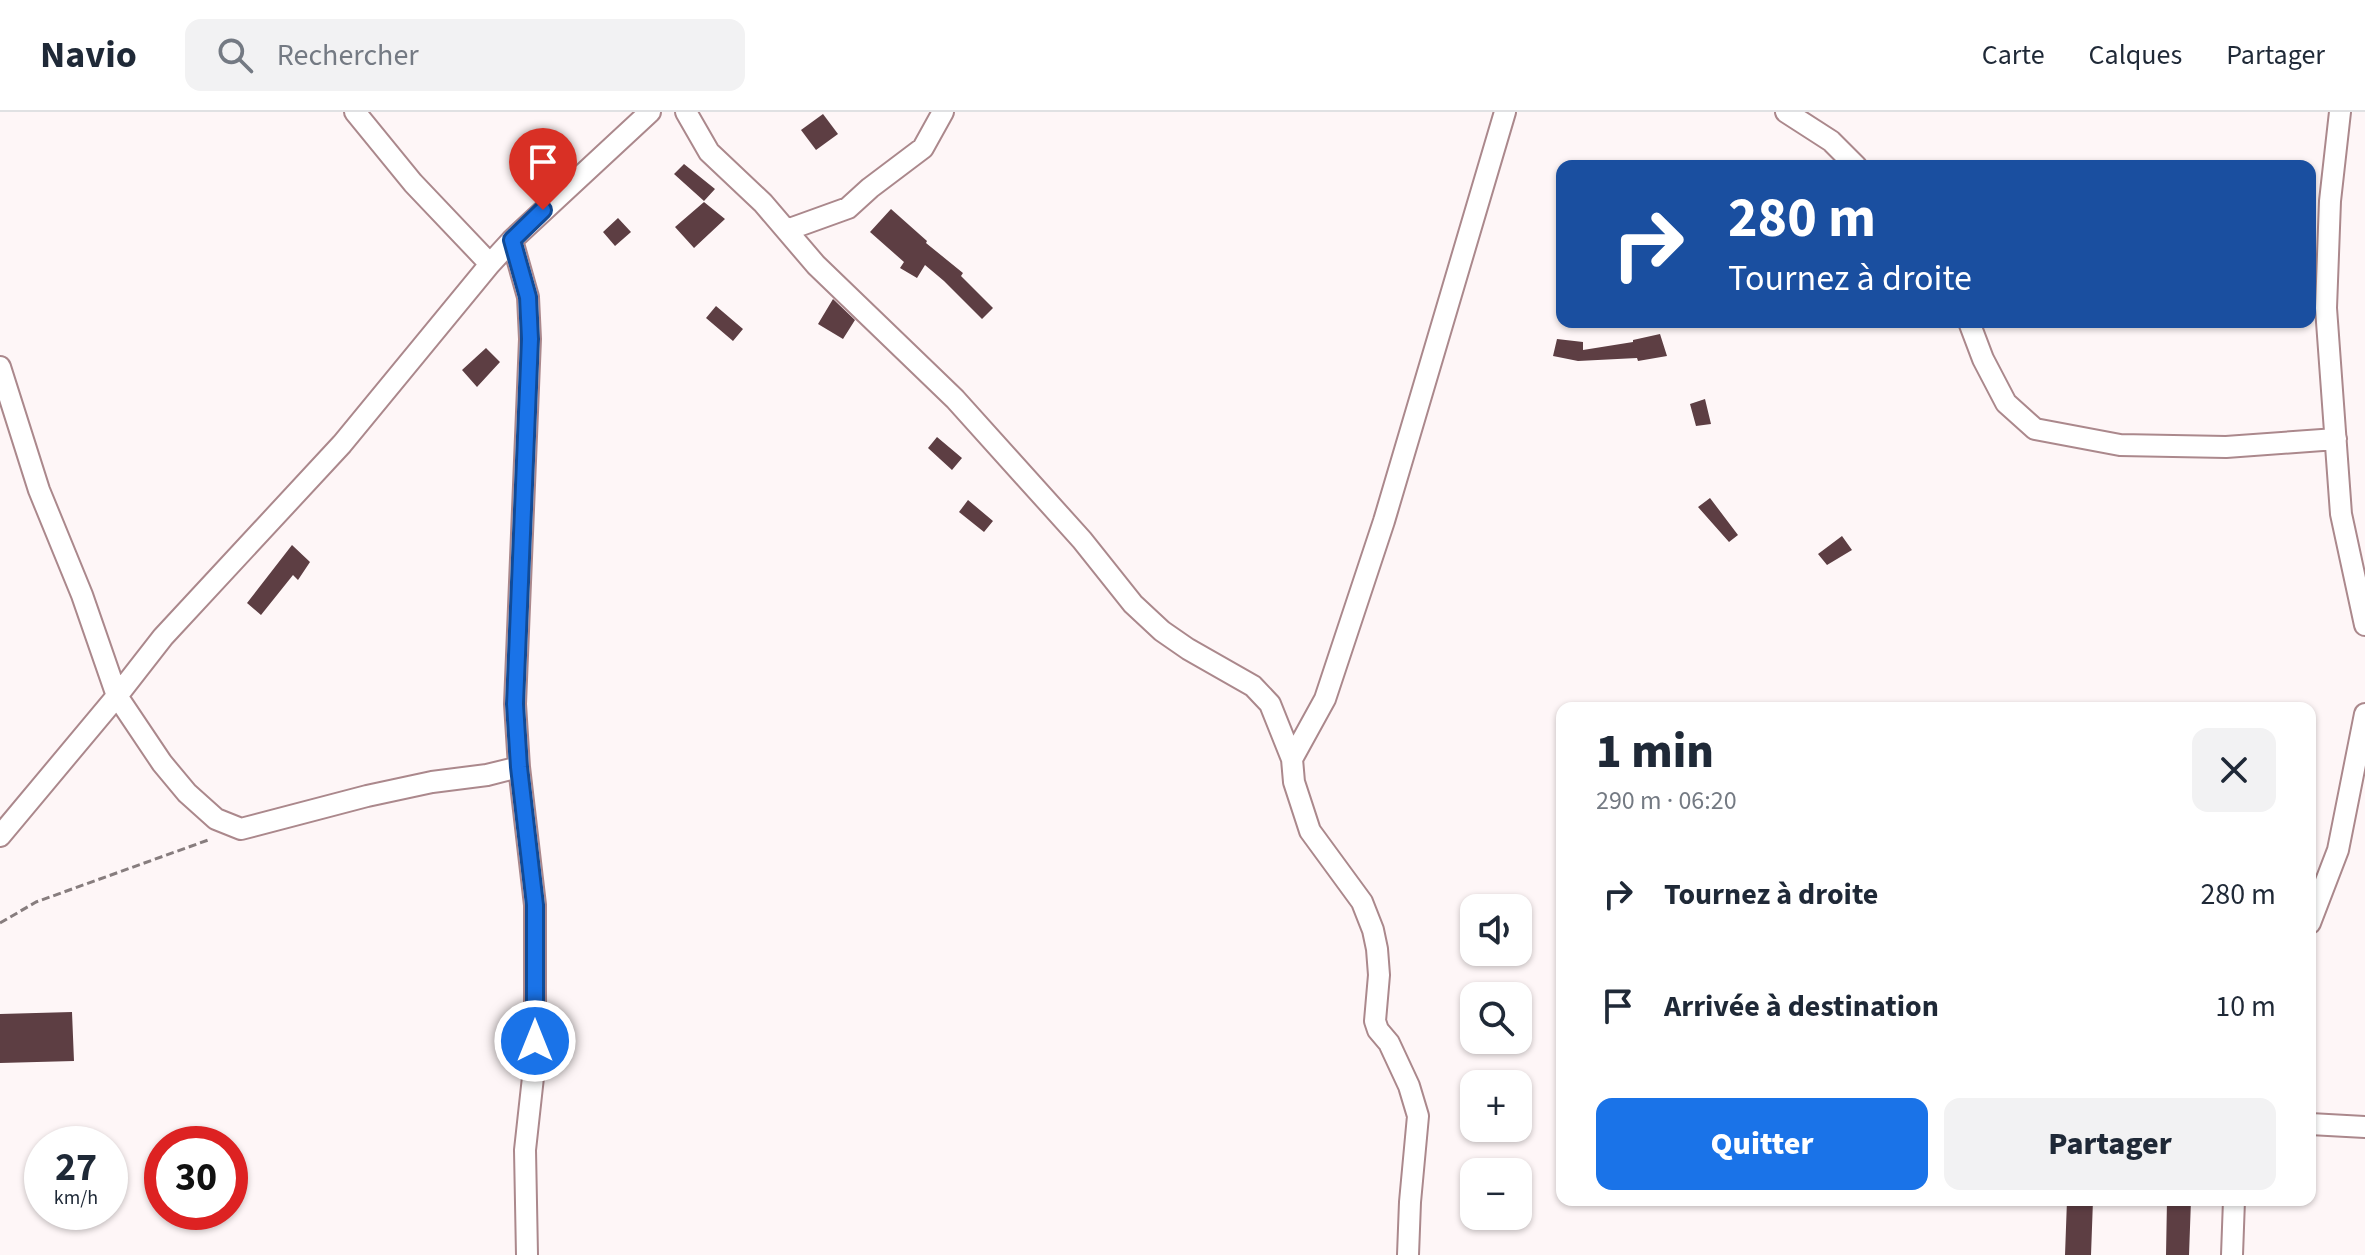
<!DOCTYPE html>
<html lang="fr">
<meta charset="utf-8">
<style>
:root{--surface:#fff;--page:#f2f2f3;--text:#1f2937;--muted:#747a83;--line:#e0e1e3;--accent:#1a73e8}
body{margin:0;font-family:"Source Sans 3",sans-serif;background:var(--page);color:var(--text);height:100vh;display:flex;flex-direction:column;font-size:30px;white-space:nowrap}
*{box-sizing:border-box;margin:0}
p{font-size:26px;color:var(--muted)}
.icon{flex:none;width:44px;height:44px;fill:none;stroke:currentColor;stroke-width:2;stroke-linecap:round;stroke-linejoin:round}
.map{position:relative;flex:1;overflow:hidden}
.drawer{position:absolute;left:1556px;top:590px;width:760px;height:504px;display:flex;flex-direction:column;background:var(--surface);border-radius:16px;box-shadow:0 2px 6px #0004}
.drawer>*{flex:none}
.guide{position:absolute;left:1556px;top:48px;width:760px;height:168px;border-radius:16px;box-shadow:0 2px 6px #0004;background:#1a4fa0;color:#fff;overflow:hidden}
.buttons{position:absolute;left:1460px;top:782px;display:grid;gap:16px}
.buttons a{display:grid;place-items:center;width:72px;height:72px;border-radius:16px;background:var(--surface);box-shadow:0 2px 6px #0004;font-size:40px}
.speed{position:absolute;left:24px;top:1014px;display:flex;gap:16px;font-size:40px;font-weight:700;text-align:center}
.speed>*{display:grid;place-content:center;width:104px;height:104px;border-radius:50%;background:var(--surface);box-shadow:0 2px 6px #0004;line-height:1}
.speed small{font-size:20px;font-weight:400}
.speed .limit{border:12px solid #d22;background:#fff;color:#111}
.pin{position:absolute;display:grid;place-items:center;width:68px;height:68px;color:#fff;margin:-82px -34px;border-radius:50% 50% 50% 0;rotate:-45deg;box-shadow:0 0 8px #0007}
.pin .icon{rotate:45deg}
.me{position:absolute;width:88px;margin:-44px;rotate:0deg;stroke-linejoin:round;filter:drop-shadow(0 0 6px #0008)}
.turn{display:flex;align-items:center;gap:28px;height:168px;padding:0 40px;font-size:36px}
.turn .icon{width:104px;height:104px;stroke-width:2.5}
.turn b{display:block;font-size:56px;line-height:68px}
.round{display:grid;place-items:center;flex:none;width:84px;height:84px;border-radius:16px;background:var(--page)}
.headline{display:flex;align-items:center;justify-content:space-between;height:136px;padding:0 40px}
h1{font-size:48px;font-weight:800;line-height:60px}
.cta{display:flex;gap:16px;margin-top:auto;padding:16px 40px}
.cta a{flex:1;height:92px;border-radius:16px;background:var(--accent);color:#fff;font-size:32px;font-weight:800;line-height:92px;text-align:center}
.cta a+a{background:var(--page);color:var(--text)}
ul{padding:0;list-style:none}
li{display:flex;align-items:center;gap:24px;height:112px;padding:0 40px}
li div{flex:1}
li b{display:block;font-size:30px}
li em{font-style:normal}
header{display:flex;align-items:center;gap:48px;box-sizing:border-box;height:112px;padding:0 40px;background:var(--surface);border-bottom:2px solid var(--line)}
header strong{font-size:38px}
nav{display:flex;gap:44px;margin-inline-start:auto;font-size:28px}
.search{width:560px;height:72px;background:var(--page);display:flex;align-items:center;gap:20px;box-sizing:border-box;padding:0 28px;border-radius:16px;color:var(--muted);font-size:30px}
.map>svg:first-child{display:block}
.building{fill:#5d3e43}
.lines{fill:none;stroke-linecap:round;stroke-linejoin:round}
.minor-casing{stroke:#ab888c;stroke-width:24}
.path{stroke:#877d7e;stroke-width:3;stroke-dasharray:8 4;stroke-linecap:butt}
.minor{stroke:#fff;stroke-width:20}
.route-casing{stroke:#114b97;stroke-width:20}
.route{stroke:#1a73e8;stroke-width:14}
</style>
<header>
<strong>Navio</strong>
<div class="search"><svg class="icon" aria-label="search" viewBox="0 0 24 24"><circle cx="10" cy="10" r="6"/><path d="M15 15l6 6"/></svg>Rechercher</div>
<nav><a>Carte</a><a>Calques</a><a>Partager</a></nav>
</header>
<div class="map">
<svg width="2365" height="1143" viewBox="0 0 2365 1143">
<rect width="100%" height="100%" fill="#fef6f7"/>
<!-- building -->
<path class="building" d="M823,2L838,22L816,38L801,18Z
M684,52L715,77L704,89L674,62Z
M704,90L725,107L694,136L675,115Z
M891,97L927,129L926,131L963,161L961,164L993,196L982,207L944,169L925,153L917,166L900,156L904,150L870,120Z
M618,106L631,120L615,134L603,120Z
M833,187L855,208L843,227L818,212Z
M716,194L743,217L733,229L706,206Z
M1660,222L1667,244L1638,249L1637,246L1578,249L1553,244L1557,227L1583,230V238L1633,230V228Z
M486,236L500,250L477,275L462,258Z
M1705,287L1711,312L1696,314L1690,292Z
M937,325L962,346L952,358L928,336Z
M1710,386L1738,423L1729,430L1698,395Z
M968,388L993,409L984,420L959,400Z
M1842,424L1852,438L1827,453L1818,442Z
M292,433L310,450L298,468L293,463L261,503L247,491Z
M72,900L74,949L0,951V902Z
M2067,1088H2093L2091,1143H2065Z
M2167,1088H2191L2189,1143H2166Z"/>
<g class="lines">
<defs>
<path id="minor" d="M355,0L413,71L490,152
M686,0L709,40L763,91L816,153L955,287L1082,428L1133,492L1162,519L1188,537L1253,574L1270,592L1292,647L1294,670L1310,719L1362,790L1373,818L1377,837L1379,863L1375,909L1378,918L1389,931L1409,974L1418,1004L1410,1090L1408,1143
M1786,0L1831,29L1856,54
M2340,0L2330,89L2326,196L2341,402L2365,513
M787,118L848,96L870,76L923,36L943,0
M512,128L528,185L530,227L515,592L519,655L535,793V947L525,1038L527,1143
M1969,210L1983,247L2006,291L2035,317L2120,333L2226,335L2336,327
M0,255L39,378L82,483L117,584L162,651L187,681L216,707L241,717L367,684L432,670L487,663L519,655
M1292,647L1325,587L1384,409L1505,0
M0,724L117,584L163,525L342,332L490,152L512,128L650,0
M2310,811L2338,738L2365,602
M2310,1012L2365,1015
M2232,1143L2234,1088"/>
</defs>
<!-- minor casing -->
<use href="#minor" class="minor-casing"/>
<!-- path -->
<path class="path" d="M0,811L36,790L211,727"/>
<!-- minor -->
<use href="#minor" class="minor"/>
</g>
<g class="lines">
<defs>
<path id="route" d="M535,929V793L519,655L515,592L530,227L528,185L512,128L543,98"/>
</defs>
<!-- route casing -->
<use href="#route" class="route-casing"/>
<!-- route -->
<use href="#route" class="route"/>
</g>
</svg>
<div class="buttons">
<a><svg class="icon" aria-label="sound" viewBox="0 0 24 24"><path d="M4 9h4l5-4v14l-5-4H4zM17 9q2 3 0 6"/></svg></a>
<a><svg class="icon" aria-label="search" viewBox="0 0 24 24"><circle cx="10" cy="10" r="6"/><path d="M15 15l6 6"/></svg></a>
<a>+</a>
<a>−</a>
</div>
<div class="speed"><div>27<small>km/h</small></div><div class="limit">30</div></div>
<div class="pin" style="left:543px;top:98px;background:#d93025"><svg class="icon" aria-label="arrive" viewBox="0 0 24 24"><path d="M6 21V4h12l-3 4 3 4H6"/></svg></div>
<svg class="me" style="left:535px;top:929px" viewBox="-20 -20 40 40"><circle r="17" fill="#1a73e8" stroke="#fff" stroke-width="3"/><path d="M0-11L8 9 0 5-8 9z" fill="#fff"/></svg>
<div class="guide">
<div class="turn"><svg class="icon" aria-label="right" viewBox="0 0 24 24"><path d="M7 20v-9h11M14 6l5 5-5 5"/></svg><div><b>280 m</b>Tournez à droite</div></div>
</div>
<section class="drawer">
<div class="headline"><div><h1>1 min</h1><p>290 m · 06:20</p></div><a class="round"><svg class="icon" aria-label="close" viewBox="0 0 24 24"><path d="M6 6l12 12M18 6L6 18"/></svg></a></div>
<ul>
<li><svg class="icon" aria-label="right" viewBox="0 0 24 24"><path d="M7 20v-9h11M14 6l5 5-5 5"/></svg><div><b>Tournez à droite</b></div><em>280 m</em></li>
<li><svg class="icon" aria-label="arrive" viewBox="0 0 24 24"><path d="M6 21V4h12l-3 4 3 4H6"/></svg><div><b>Arrivée à destination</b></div><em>10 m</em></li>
</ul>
<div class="cta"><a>Quitter</a><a>Partager</a></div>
</section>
</div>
